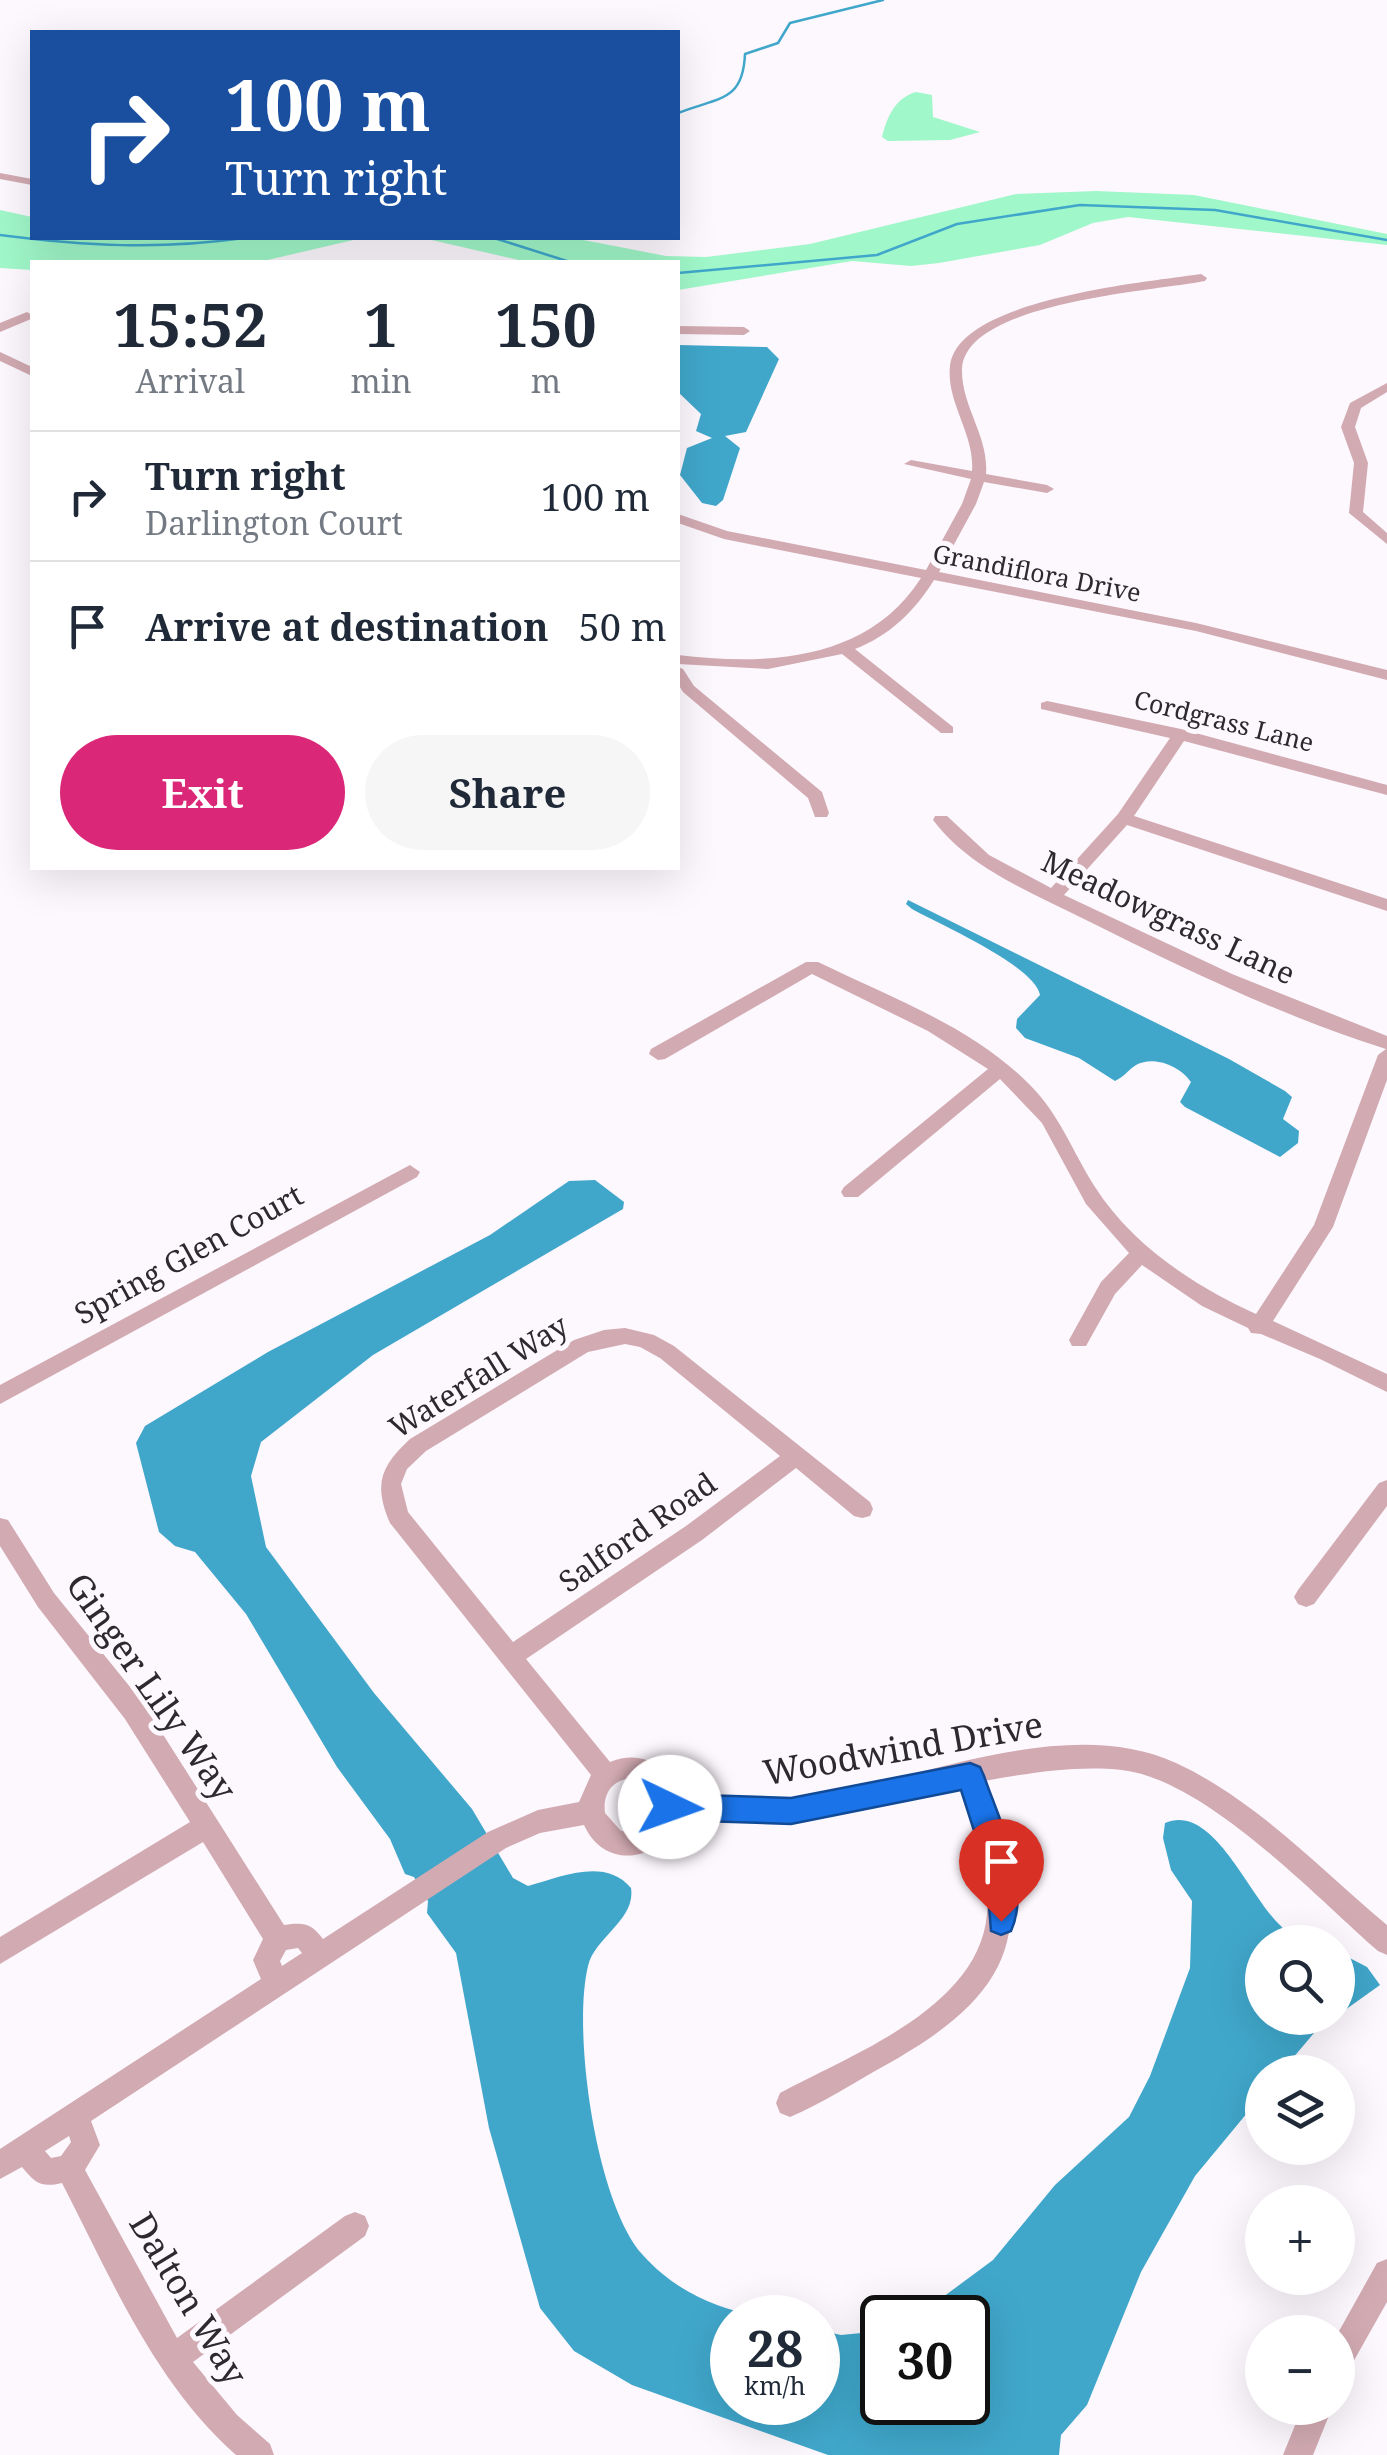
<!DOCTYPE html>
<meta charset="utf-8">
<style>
:root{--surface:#fff;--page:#f6f6f7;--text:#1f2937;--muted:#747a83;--line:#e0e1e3;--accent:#db2777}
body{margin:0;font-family:"Noto Serif",serif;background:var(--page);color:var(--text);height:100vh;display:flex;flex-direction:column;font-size:38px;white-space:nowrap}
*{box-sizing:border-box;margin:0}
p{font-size:32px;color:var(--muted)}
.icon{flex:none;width:55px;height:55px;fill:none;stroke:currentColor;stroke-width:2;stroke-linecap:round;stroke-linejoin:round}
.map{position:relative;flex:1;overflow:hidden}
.drawer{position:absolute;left:30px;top:260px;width:650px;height:610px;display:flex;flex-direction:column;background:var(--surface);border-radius:0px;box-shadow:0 10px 40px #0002}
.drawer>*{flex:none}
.guide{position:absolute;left:30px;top:30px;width:650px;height:210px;border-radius:0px;box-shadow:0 10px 40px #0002;background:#1a4fa0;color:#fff;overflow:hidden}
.controls{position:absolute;left:1245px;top:1925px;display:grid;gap:20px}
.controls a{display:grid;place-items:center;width:110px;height:110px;border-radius:50%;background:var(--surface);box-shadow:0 10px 40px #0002;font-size:50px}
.speed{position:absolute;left:710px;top:2295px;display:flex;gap:20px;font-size:50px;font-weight:700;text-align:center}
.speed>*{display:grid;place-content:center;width:130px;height:130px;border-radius:50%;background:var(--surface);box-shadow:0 10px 40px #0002;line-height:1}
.speed small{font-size:25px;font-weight:400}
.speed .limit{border:5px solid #111;border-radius:15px;background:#fff;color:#111}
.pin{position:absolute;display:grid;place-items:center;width:85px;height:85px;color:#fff;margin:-102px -42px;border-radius:50% 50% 50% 0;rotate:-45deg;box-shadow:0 0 10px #0007}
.pin .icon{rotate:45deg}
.me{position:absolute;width:110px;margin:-55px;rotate:93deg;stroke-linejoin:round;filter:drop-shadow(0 0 8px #0008)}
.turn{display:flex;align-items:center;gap:35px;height:210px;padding:0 30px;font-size:45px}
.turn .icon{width:130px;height:130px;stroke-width:2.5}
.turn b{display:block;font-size:70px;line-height:85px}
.eta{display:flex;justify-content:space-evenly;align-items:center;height:170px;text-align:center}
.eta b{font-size:60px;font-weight:700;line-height:70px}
.action{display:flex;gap:20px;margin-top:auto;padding:20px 30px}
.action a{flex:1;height:115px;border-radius:60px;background:var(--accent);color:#fff;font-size:40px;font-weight:700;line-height:115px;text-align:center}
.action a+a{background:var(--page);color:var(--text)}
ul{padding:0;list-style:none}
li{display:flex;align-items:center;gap:30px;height:130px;padding:0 30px;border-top:2px solid var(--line)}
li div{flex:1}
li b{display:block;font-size:38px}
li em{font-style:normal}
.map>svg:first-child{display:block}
.green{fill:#a0f7c9}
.water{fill:#40a7cb}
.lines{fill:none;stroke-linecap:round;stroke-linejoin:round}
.stream{stroke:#40a7cb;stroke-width:2.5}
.minor{fill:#d2aab2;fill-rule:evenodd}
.route{fill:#1a73e8;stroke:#114b97;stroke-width:2.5}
.labels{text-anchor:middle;stroke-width:10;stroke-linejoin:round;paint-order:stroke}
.far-street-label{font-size:25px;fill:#2d2a2e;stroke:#fdf7fe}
.street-label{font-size:30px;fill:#2d2a2e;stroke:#fdf7fe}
.near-street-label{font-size:35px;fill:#2d2a2e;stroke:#fdf7fe}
</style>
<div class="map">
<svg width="1387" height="2455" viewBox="0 0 1387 2455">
<rect width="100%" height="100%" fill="#fdf7fe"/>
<!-- green -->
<path class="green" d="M916,92L932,95L933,117L980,132L950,140L888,141L882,137C887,117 895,98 916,92Z
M1096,191L1194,195L1387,234V245L1128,217L1093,223L1040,245L939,263L911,266L852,261L678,290V262H527L423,238H573L666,256L706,257L810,244L1016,194Z
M0,210L32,217V238H362L259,262H32V270L0,268Z"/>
<!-- water -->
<path class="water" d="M678,345L767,347L779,359L746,432L725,436L740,448L723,500L716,506L702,503L680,475L687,448L712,438L696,431L701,414L678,392Z
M908,900L1229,1059L1285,1091L1292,1097L1283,1119L1299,1131L1298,1143L1280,1157L1185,1107L1180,1102L1191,1082C1180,1066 1154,1055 1136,1065C1128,1070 1124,1077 1115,1081L1079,1058L1025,1038L1016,1028L1017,1019L1040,995C1035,966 939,924 912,909L906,904Z
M595,1180L624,1202L623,1209L373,1355L261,1442L251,1476L266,1547L374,1693L472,1809L513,1878L528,1886C561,1877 605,1857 631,1888C636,1920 595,1937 588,1966C572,2032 596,2202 642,2254C675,2291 713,2307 760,2317L732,2318V2402H818V2330L841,2335L882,2331V2402H968V2318L916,2317L993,2260L1055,2185L1129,2117L1150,2076L1190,1968L1192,1901L1171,1870L1163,1838L1165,1823C1216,1801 1252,1907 1287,1931C1295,1936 1308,1939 1317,1942H1262V2018H1334L1320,2026L1281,2072H1262V2095L1195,2176L1141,2272L1087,2405L1061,2435L1059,2455H828L632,2385L574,2351L540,2308L489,2128L456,1953L427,1913L428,1901L414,1877L405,1874L390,1839L337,1767L246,1614L195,1552L175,1546L159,1532L136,1443L145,1426L268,1352L490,1235L569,1181Z
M1338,1952L1367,1967L1380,1985L1338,2015Z"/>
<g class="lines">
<!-- stream -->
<path class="stream" d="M678,113C719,97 743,102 745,54L778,43L790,23L883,0
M0,235C86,246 158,250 244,238
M494,238L570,262
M678,273L877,255L957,224L1080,205L1215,210L1387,240"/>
<!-- minor -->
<path class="minor" d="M0,173L32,179V185L0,179Z
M1201,274L1207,278L1205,281C1155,291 965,302 962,369C961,406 989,436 986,474L1047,485L1054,489L1047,493L984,482L976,504L939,572L1196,623L1387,670V680L1196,631L934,580C915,611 889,636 855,649L953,727V733H941L842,654L768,669L678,664V655C767,666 868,661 921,578L724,539L678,523V514L727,531L926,570L962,504L971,479L904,464L911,460L972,471C975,434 946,403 950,366C957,299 1148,282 1201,274Z
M27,312L32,315L31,319L0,332V323Z
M678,326L744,327L750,331L744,335L678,334Z
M0,352L32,367V376L0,361Z
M1387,383V392L1361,408L1355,427L1368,463L1363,512L1387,533V544L1349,513L1354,463L1341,427L1350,403Z
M678,667L683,669L694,686L822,792L829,813L827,817H815L808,798L683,692L678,684Z
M1047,701L1181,729L1387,785V795L1184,741L1134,816L1387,899V911L1127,825L1064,895L1232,974L1387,1036V1080L1333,1227L1273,1321L1387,1374V1392L1320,1359L1261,1334L1251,1333L1248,1328L1202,1306L1142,1265L1115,1294L1086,1346H1072L1069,1340L1101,1282L1129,1253L1086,1204L1042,1123L1000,1079L858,1197H844L841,1192L844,1187L988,1069L928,1031L812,974L665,1059L658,1060L649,1054L651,1049L806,962H818C890,997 973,1027 1030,1085C1060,1115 1072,1151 1095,1187C1132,1245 1194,1286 1256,1314L1314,1225L1378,1055L1386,1049C1284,1017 1180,967 1084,919C1031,892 970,869 933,820L935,816H947L989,855L1051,888L1118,814L1170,738L1041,709V703Z
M410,1165L420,1172L417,1177L0,1404V1385Z
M625,1328L654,1335L674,1346L870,1502L873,1509L870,1516L862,1518L854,1516L796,1468L702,1540L526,1659L610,1762C642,1749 668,1765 679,1796C717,1798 756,1804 794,1799C910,1785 1063,1711 1176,1763C1256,1800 1320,1869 1387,1925V1955L1378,1951C1315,1896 1206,1780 1122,1770C1076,1765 1030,1773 984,1781C1034,1927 1023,1989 884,2066C853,2083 823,2103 790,2117L780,2113L776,2103L780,2093C852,2054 979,2008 987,1914C990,1871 975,1827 961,1786L792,1823L678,1819C660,1862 605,1871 584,1825L540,1833L506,1848L91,2121L100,2145L85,2170L177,2338L345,2216L355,2212L365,2216L369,2226L365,2236L193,2362L237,2415L270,2444L274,2455H236C154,2382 112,2280 62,2183C41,2188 35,2183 22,2167L0,2179V2149L261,1979L253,1960L263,1939L203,1842L0,1964V1937L190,1822L125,1719L38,1607L0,1546V1518L8,1520L54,1593L143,1703L284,1925C304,1922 311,1923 323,1939L488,1832L538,1810L579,1802L591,1775L390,1523C373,1484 381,1466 410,1439L574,1340L604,1330ZM625,1344L640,1347L660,1358L780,1456L686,1526L513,1642L408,1512L401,1484L407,1469L426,1451L588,1352ZM626,1779L643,1782L655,1799L654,1817L637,1832L621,1831L605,1813C603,1797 609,1783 626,1779ZM298,1948L302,1953L282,1966L280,1961L286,1950ZM69,2136L71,2142L61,2156L51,2158L45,2151Z
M1387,1480V1506L1314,1604L1306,1607L1298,1604L1294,1597L1298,1590L1379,1483Z
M1387,2259V2302L1348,2371L1338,2376V2333L1377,2263Z
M1302,2408H1332L1313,2455H1283Z"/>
</g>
<!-- route -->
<path class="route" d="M970,1763L980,1767L984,1776C999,1820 1032,1884 1011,1931L1001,1935L991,1931L986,1868L961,1790L791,1824L670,1820L660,1817L656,1807L660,1798L670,1794L791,1798Z"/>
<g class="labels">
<!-- far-street labels -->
<g class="far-street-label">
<text transform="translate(1037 573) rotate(11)" y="9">Grandiflora Drive</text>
<text transform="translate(1224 721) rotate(14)" y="9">Cordgrass Lane</text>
</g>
<!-- street labels -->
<g class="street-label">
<text transform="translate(1168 918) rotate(25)" y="10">Meadowgrass Lane</text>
<text transform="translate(189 1255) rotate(-29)" y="10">Spring Glen Court</text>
<text transform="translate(479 1377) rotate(-32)" y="10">Waterfall Way</text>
<text transform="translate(638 1533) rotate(-35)" y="10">Salford Road</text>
</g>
<!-- near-street labels -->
<g class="near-street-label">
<text transform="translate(151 1687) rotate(55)" y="12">Ginger Lily Way</text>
<text transform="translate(903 1749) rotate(-10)" y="12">Woodwind Drive</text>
<text transform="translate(188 2299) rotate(59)" y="12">Dalton Way</text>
</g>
</g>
</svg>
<div class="controls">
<a><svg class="icon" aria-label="search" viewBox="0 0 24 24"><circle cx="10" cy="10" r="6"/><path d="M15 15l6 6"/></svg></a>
<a><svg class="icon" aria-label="layers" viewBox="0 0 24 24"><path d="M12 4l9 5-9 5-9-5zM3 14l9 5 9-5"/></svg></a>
<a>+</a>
<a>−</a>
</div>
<div class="speed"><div>28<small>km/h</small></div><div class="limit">30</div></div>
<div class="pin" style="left:1001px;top:1921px;background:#d93025"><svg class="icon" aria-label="arrive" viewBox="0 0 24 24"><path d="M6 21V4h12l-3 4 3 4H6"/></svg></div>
<svg class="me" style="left:670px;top:1807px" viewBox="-20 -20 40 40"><circle r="19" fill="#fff"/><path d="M0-13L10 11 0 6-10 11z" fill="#1a73e8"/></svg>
<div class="guide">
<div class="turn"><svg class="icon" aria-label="right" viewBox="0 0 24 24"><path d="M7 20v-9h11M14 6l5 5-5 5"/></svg><div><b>100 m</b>Turn right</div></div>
</div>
<section class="drawer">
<div class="eta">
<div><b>15:52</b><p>Arrival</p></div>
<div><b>1</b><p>min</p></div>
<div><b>150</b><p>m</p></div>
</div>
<ul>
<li><svg class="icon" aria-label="right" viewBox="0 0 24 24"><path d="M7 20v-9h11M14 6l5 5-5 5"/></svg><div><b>Turn right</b><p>Darlington Court</p></div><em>100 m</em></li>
<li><svg class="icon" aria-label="arrive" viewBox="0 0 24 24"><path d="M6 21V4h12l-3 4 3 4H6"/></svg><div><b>Arrive at destination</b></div><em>50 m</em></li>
</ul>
<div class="action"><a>Exit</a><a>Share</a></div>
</section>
</div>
